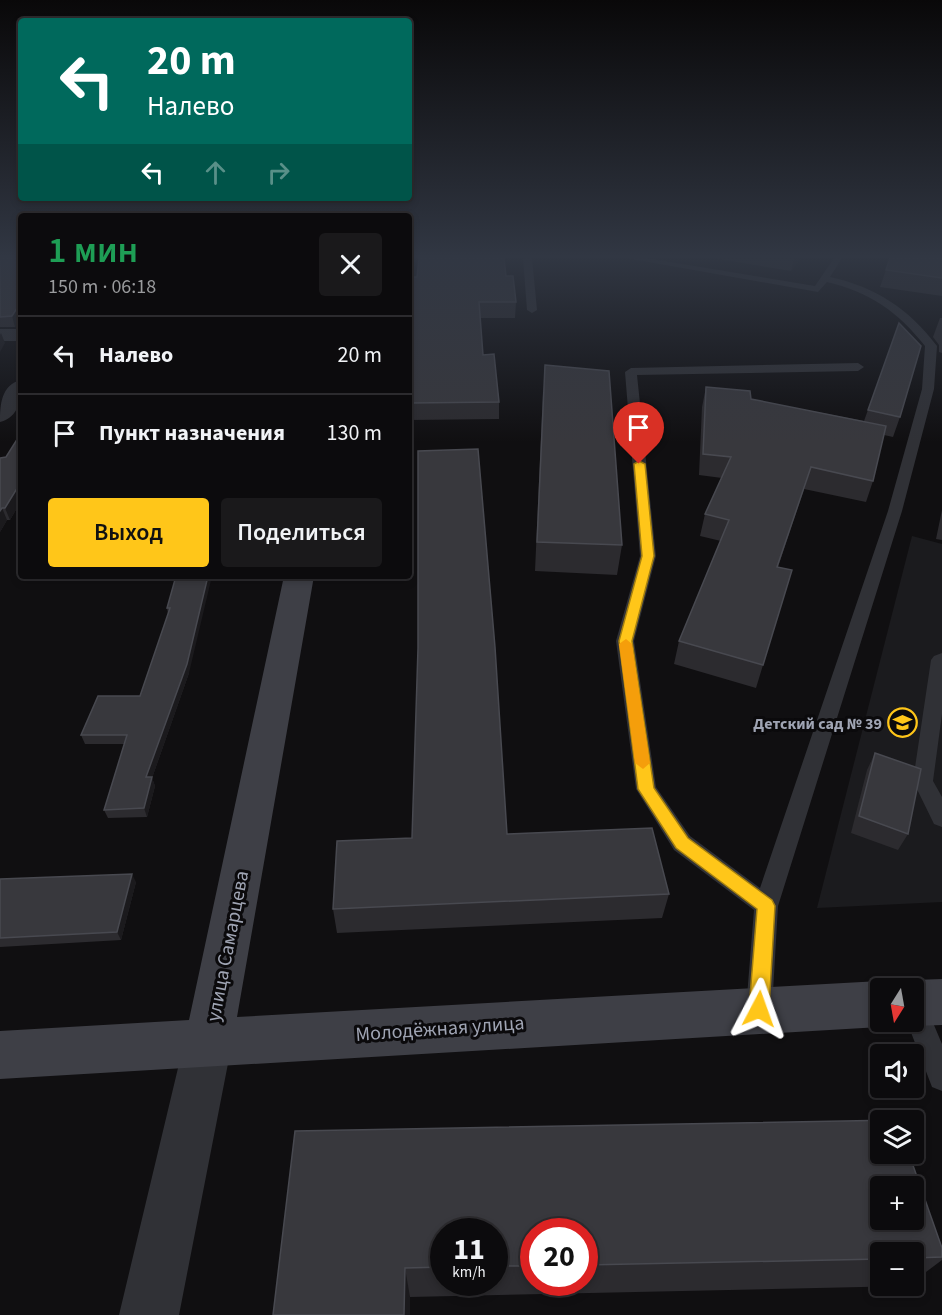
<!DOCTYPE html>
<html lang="ru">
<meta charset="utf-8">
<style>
:root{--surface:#0c0b0d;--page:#1a191b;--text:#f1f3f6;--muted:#9a9b9d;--line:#2c2b2e;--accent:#ffc619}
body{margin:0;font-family:"Source Sans 3",sans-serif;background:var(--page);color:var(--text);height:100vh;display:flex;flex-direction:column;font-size:22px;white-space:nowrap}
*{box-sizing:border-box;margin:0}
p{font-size:20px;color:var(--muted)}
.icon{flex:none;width:33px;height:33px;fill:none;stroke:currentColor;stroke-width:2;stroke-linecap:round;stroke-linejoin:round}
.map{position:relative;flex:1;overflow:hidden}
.panel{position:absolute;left:18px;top:213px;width:394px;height:366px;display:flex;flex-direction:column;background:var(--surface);border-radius:6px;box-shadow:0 3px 9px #0003,0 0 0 2px var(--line)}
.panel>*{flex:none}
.guide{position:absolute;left:18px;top:18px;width:394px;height:183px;border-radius:6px;box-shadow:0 3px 9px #0003,0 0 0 2px var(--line);background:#00695c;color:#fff;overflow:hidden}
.needle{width:39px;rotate:191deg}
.tools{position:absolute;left:870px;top:978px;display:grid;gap:12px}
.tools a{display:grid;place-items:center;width:54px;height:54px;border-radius:6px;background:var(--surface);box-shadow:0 3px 9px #0003,0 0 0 2px var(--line);font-size:30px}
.speed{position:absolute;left:430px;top:1218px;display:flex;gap:12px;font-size:30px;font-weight:700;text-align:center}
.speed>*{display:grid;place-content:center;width:78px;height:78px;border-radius:50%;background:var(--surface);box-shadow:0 3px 9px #0003,0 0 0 2px var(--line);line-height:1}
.speed small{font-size:15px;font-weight:400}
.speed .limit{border:9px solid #d22;background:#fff;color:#111}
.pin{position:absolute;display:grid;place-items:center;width:51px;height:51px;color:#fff;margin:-62px -26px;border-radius:50% 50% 50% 0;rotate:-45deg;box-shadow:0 0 6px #0007}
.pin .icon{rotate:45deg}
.me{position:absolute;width:66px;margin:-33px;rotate:4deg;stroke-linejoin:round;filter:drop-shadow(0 0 4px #0008)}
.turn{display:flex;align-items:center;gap:21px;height:126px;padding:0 30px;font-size:27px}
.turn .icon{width:78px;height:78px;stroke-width:2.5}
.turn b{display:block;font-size:42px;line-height:51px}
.lanes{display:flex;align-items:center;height:57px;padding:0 30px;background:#0003;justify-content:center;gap:30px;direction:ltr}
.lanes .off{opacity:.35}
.round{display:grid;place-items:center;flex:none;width:63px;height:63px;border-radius:6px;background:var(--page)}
.headline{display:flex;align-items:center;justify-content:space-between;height:102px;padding:0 30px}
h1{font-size:36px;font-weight:600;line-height:45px;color:#1e9e55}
.cta{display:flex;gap:12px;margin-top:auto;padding:12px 30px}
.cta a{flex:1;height:69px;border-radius:6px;background:var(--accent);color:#111;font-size:24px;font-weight:600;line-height:69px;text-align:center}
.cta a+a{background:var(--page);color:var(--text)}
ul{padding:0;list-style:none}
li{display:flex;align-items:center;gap:18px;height:78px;padding:0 30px;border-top:2px solid var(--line)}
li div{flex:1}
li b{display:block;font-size:22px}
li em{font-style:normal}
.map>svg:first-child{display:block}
.built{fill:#1b1b1e}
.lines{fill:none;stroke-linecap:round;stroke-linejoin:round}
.lane{fill:#303136;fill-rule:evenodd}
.street{fill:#303136;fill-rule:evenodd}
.secondary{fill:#3e3f46;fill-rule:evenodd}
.wall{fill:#2c2b2f;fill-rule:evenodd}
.shaded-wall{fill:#1b1a1d}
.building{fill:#38383d;stroke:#484950;stroke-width:1.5;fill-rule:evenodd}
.route{fill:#ffc619;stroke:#a68110;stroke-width:1.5}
.slow{fill:#f59e0b}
.labels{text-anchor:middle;stroke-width:6;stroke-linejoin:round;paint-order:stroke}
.poi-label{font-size:16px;font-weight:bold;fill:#9fa4b3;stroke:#0b0a0c;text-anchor:end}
.near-street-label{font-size:20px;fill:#9fa4b3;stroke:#0b0a0c}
</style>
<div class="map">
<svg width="942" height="1315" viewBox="0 0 942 1315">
<rect width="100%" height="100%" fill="#100f11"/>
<!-- built -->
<path class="built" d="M912,536L942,544V902L817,908Z"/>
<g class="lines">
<!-- lane -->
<path class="lane" d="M523,258H532L537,310L532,313L527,310Z
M626,258H646L815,286L834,258H842L830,277C876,287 909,309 937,346L934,389L902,511L778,906L772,1009L768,1018L759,1021L750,1018L746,1009L754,910L674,850L636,789L616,641L640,556L625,372L631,368L858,363L864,367L858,371L637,375L656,556L634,641L656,787L690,836L760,888L888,511L922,389L925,346C898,312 870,292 827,282L818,292Z
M942,653V714L933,781L942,797V827L934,824L913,781L931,660L934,656Z
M914,996L923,999L942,1044V1091L932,1087L907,1022H914Z"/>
<!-- street -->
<path class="street" d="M0,329H21V341H0Z
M21,380C21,398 20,417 0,422C0,405 1,385 21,380Z
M208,1019L225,1026L232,1043L179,1315H119L184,1043L191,1026Z"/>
<!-- secondary -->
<path class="secondary" d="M284,576H314L237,1017L880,981L897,988H880V1022H893L880,1027L0,1079V1031L189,1020Z
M942,979V1025L914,1026L904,1022H914V988L897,987L914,980Z"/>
</g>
<!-- wall -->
<path class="wall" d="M0,258H21V318L15,327H0Z
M713,258H801L791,271Z
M942,258V296L880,287L886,270Z
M506,276L516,302L515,318H480L483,355L499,402V419L410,420V277Z
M940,318H942V353L939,352V345L933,337Z
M899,323L900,417L893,437L884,435L873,481L866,502L804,489L778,567L792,570L756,688L674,664L679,641L721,541L700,536L705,514L722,478L699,475L702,407L706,387L751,399L864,421Z
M543,391L622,545L617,575L535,571Z
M21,433V501L10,520H7L0,532L6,457Z
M942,510V540L936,539Z
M176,576L189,673L152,778L155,786L147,817L108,818L104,810L125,744H85L81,735L140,696L168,614L167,608Z
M875,753L908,834L898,850L851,833L867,770Z
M507,834L669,894L662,918L337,933L333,909L412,838Z
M0,879L136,882L121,940L0,947Z
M295,1131L942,1248V1260L914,1281V1252H880V1286H907H906L410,1297ZM444,1232H495V1282H444ZM534,1232H585V1282H534Z"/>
<!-- shaded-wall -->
<path class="shaded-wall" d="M794,258H801L791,271Z
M17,308L20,318L15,327L12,316Z
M1,333L5,343L0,352V335Z
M811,467L804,489L770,589L777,567Z
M21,482V501L10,520L5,508Z
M2,508L7,520L0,532V511Z
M208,576H212L189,673L152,778L155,786L147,817L144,808L146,777Z
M132,874L136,882L121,940L117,932Z
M405,1268L410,1297V1315H404Z"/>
<!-- building -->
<path class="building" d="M0,258H21V308H17L12,316L0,317Z
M419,258H504L506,276H513L516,302H479L483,355L494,354L499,402L410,403V277H417Z
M890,258H942V278L886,270Z
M899,323L921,346L900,417L868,410Z
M545,365L609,371L622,545L537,542Z
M706,387L750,391L751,399L886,426L873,481L811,467L777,567L792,570L763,665L679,641L729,520L705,514L731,457L703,454Z
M21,433V482L5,508H2L0,511V458L6,457Z
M478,449L495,647L507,834L652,828L669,894L333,909L337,841L412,838L418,648V451Z
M176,576H208L187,664L146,777H152L144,808L104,810L127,735H81L98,696H140L170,608H167Z
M875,753L921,769L908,834L859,816Z
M132,874L117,932L0,938V879Z
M880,1120V1154H909L942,1248V1257L914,1258V1252H880V1259L585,1265V1232H534V1266H495V1232H444V1267L405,1268L404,1315H273L295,1131L897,1120H898ZM880,1186H914V1220H880Z"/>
<!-- sky -->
<linearGradient id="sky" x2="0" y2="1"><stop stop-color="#090809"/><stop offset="0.58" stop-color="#313743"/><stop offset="1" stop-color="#313743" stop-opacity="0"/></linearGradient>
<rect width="942" height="442" fill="url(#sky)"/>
<!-- route -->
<path class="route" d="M639,461L645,464L654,556L632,641L654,788L688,838L772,900L775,906L769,1009L766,1015L759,1018L752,1015L749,1009L757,909L676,848L638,789L619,641L642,556L634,464Z"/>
<!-- slow -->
<path class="slow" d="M626,639L632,644L650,763L643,769L635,763L619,644Z"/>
<!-- icons -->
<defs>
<symbol id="school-ring" viewBox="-11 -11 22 22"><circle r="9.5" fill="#0b0a0c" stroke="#ffc619" stroke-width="1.5"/><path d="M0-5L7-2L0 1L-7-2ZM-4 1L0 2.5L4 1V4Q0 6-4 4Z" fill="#ffc619"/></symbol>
</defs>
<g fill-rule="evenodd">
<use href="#school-ring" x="886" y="706" width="33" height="33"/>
</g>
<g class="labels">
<!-- poi labels -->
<g class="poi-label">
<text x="882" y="729">Детский сад № 39</text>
</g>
<!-- near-street labels -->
<g class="near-street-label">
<text transform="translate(227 946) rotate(-79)" y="7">улица Самарцева</text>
<text transform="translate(440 1028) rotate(-4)" y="7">Молодёжная улица</text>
</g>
</g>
</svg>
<div class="tools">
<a><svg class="needle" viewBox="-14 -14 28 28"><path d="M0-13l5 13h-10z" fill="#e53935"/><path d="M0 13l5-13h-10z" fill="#9a9b9d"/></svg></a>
<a><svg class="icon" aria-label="sound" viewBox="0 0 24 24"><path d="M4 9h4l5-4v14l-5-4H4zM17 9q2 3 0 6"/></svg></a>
<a><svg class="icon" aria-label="layers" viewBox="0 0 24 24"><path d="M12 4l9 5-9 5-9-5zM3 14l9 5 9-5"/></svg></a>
<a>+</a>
<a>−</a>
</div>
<div class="speed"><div>11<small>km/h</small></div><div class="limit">20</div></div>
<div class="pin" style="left:639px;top:464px;background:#d93025"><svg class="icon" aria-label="arrive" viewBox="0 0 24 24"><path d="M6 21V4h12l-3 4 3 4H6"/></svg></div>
<svg class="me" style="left:759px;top:1009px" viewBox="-20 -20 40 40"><path d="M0-17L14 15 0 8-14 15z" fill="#ffc619" stroke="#fff" stroke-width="4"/></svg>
<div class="guide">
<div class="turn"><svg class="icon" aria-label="left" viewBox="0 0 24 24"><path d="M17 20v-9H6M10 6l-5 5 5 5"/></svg><div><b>20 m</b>Налево</div></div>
<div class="lanes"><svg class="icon" aria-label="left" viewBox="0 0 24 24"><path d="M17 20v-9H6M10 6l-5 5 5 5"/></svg><svg class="icon off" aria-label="ahead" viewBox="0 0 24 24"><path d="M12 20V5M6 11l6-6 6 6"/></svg><svg class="icon off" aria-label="right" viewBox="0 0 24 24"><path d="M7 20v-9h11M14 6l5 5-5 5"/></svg></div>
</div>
<section class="panel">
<div class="headline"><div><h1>1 мин</h1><p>150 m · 06:18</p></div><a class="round"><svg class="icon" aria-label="close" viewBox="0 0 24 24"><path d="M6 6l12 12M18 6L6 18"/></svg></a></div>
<ul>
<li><svg class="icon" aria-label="left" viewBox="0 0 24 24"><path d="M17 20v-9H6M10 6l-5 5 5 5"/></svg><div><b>Налево</b></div><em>20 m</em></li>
<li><svg class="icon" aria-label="arrive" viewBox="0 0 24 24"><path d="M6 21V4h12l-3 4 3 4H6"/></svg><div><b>Пункт назначения</b></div><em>130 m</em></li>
</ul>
<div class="cta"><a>Выход</a><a>Поделиться</a></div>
</section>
</div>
